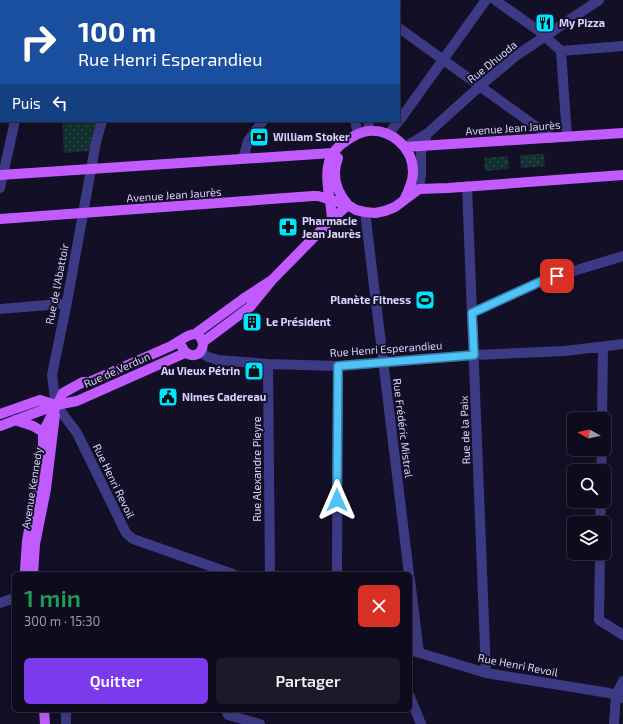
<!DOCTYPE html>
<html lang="fr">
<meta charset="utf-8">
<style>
:root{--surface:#0e0b1c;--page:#1c1929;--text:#f1f3f6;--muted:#9b9ba3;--line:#2e2b3b;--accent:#7c3aed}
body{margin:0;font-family:"Exo 2",sans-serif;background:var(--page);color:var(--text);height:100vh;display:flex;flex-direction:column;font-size:15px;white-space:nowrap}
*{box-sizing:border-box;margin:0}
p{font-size:13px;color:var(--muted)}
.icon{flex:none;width:22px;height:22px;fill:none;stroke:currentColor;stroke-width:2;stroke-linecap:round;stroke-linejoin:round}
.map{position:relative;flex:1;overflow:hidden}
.details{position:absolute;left:12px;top:572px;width:400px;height:140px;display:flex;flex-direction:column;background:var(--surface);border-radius:6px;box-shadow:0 4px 16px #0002,0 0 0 1px var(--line)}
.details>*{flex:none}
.top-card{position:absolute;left:0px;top:0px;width:400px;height:122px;box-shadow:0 4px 16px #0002,0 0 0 1px var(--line);background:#1a4fa0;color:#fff;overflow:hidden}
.needle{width:26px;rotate:278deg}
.buttons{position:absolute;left:567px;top:412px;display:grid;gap:8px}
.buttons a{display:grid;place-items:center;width:44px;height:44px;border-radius:6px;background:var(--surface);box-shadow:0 4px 16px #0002,0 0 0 1px var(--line);font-size:20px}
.pin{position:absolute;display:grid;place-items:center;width:34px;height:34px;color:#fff;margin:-17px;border-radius:8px;box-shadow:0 2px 6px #0006}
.me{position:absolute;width:44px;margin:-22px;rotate:0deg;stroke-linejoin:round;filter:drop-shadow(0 0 3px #0008)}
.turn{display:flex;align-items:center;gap:14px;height:84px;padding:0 12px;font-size:18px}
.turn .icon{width:52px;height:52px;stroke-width:2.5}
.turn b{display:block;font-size:28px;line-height:34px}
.then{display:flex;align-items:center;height:38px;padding:0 12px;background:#0003;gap:8px;font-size:15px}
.round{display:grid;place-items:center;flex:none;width:42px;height:42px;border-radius:6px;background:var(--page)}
.head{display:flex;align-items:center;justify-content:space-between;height:68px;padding:0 12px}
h1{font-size:24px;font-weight:600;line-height:30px;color:#1e9e55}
.primary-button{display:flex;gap:8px;margin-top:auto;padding:8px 12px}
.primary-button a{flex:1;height:46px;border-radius:6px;background:var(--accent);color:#fff;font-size:16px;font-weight:600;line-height:46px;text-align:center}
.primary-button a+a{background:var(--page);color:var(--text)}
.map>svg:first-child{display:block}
.park{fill:url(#park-dots)}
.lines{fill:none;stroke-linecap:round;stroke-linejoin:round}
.minor{stroke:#3d3a85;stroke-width:10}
.major{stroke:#c25bff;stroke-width:10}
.route-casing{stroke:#337fa1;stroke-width:10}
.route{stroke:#4fc3f7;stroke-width:7}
.labels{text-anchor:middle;stroke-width:4;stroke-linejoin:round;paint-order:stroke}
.poi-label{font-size:11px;font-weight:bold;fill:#d9d4ff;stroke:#130f26;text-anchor:start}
.street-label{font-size:11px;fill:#d9d4ff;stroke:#130f26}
</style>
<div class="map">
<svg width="623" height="724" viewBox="0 0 623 724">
<defs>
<pattern id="park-dots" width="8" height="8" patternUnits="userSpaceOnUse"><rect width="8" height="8" fill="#12302f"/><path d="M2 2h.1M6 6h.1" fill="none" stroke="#344d4e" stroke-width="1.8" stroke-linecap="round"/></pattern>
</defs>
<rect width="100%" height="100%" fill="#130f26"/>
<!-- park -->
<path class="park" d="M62,121H97L89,151L64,153Z
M544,154L545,166L521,168L520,155Z
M508,156L509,169L485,171L484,158Z"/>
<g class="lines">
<!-- minor -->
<path class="minor" d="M182,0L184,1
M359,0L360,1
M495,0L539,31L561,51L567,137
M38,1V0
M134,1L135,0
M198,1L199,0
M248,1L249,0
M399,28L552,138
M561,51L623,46
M0,87H1
M102,121L96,142L67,302L52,375L56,405L77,433L126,533L133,539L233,574
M355,121L358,134
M399,121L486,0
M368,131L369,121
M388,134L399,121
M405,147L428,133L480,86L517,55L599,0
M243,159L248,141L263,121
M467,186L486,673
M0,188L15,121
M419,189L421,175V153L426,138
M365,212L409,574
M0,309L60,304L67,302
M472,313L544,280L623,256
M200,352L208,357L218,360L268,364L338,366L474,355L565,351L623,344
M268,364L270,574
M602,419L603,347
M601,471L602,449
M600,523L601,501
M600,553L599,620L623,635
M337,574L338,366
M410,579L419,653
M0,603L14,598
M410,650L486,673L609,693L623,698
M410,697L421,724
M66,710V724
M226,710L228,715L260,724
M614,724L616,695L623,681"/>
<!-- major -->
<path class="major" d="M405,147L623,133
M338,158C331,176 336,191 348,205
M0,175L332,153
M0,219L313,196H318L348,205L356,210L365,212L375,213L385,211L395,207L419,189L448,188L623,175
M332,219C331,201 324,178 329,162C332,152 338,146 346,141C353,136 360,132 368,131C392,129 413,148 413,172C413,181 409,190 405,198
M203,342L250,307L272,280L332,219L348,205
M182,347C185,354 191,357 198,354C204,349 204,342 200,337
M0,414L40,400L56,405L77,401L185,353
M15,420L33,426L43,432
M0,426L56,405
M26,574L25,570L27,541L43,450V432L63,393L83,382H89L171,346C179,342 187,334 195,334L243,299L272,280
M33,574L35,544L46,489L55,415
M44,710L45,724"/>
</g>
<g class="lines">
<defs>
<path id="route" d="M337,500L338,366L474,355L472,313L544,280L557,276"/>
</defs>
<!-- route casing -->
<use href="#route" class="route-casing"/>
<!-- route -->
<use href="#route" class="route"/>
</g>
<!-- icons -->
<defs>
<symbol id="restaurant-square" viewBox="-11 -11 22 22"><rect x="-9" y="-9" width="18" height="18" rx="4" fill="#00e5ff" stroke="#130f26"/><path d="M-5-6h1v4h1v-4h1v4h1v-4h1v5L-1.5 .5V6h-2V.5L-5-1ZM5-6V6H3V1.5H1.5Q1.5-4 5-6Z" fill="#111"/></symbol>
<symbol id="bank-square" viewBox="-11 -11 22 22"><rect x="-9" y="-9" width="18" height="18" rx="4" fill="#00e5ff" stroke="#130f26"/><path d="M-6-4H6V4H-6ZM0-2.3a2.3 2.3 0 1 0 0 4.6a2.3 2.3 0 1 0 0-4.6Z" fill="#111"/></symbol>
<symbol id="pharmacy-square" viewBox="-11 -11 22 22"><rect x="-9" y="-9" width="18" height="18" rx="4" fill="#00e5ff" stroke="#130f26"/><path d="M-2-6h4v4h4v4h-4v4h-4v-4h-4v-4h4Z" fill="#111"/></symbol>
<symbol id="stadium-square" viewBox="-11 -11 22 22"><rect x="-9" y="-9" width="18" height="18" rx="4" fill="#00e5ff" stroke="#130f26"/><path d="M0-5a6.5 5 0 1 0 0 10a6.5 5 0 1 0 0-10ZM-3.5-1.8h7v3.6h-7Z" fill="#111"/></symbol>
<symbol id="building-square" viewBox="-11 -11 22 22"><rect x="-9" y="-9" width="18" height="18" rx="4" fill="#00e5ff" stroke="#130f26"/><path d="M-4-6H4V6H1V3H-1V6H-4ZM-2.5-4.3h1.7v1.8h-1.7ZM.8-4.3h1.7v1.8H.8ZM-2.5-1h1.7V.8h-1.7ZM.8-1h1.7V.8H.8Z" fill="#111"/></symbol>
<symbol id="shop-square" viewBox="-11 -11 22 22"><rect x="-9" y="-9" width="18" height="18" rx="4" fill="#00e5ff" stroke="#130f26"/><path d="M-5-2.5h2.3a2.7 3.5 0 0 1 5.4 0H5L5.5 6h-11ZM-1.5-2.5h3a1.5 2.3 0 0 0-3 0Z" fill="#111"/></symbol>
<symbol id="civic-square" viewBox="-11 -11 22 22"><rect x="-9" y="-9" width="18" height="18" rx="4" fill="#00e5ff" stroke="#130f26"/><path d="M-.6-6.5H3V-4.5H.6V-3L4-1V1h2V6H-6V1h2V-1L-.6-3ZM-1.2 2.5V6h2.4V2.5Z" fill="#111"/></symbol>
</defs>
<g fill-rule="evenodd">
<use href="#restaurant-square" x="534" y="12" width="22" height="22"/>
<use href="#bank-square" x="248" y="126" width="22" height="22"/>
<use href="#pharmacy-square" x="277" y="216" width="22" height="22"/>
<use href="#stadium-square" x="414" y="289" width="22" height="22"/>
<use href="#building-square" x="241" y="311" width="22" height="22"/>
<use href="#shop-square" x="243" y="360" width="22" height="22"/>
<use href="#civic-square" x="157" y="386" width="22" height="22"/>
</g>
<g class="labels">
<!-- poi labels -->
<g class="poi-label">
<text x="559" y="27">My Pizza</text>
<text x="273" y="141">William Stoker</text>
<text x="302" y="225">Pharmacie<tspan x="302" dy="13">Jean Jaurès</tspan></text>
<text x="411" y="304" text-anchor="end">Planète Fitness</text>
<text x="266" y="326">Le Président</text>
<text x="240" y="375" text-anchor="end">Au Vieux Pétrin</text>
<text x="182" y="401">Nimes Cadereau</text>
</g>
<!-- street labels -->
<g class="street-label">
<text transform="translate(492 62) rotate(-39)" y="4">Rue Dhuoda</text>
<text transform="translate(513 128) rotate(-4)" y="4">Avenue Jean Jaurès</text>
<text transform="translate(174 195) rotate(-4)" y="4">Avenue Jean Jaurès</text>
<text transform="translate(57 284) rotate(-79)" y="4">Rue de l'Abattoir</text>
<text transform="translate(386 349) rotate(-4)" y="4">Rue Henri Esperandieu</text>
<text transform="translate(117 370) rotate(-24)" y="4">Rue de Verdun</text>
<text transform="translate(403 428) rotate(83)" y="4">Rue Frédéric Mistral</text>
<text transform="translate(465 430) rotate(-92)" y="4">Rue de la Paix</text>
<text transform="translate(257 469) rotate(-90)" y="4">Rue Alexandre Pieyre</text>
<text transform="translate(114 481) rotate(64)" y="4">Rue Henri Revoil</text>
<text transform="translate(32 488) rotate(-81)" y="4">Avenue Kennedy</text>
<text transform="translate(518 665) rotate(11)" y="4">Rue Henri Revoil</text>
</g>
</g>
</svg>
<div class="buttons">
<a><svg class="needle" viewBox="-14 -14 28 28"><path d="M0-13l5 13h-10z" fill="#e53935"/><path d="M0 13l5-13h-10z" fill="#9b9ba3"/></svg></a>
<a><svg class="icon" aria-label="search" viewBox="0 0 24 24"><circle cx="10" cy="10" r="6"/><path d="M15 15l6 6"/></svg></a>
<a><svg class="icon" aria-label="layers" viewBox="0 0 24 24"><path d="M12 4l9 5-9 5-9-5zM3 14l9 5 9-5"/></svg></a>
</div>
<div class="pin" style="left:557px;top:276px;background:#d93025"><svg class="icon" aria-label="arrive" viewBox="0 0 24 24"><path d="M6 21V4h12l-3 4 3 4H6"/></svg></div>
<svg class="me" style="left:337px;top:500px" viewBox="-20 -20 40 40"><path d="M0-17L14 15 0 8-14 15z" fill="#4fc3f7" stroke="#fff" stroke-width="4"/></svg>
<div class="top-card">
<div class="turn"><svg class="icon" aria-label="right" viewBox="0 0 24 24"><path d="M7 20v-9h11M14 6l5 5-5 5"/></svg><div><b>100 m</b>Rue Henri Esperandieu</div></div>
<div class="then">Puis<svg class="icon" aria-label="left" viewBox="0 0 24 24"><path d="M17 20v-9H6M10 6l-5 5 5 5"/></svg></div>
</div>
<section class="details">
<div class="head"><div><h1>1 min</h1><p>300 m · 15:30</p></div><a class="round" style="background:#d93025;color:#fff"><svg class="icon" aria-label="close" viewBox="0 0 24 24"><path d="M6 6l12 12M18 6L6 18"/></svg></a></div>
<div class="primary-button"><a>Quitter</a><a>Partager</a></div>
</section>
</div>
